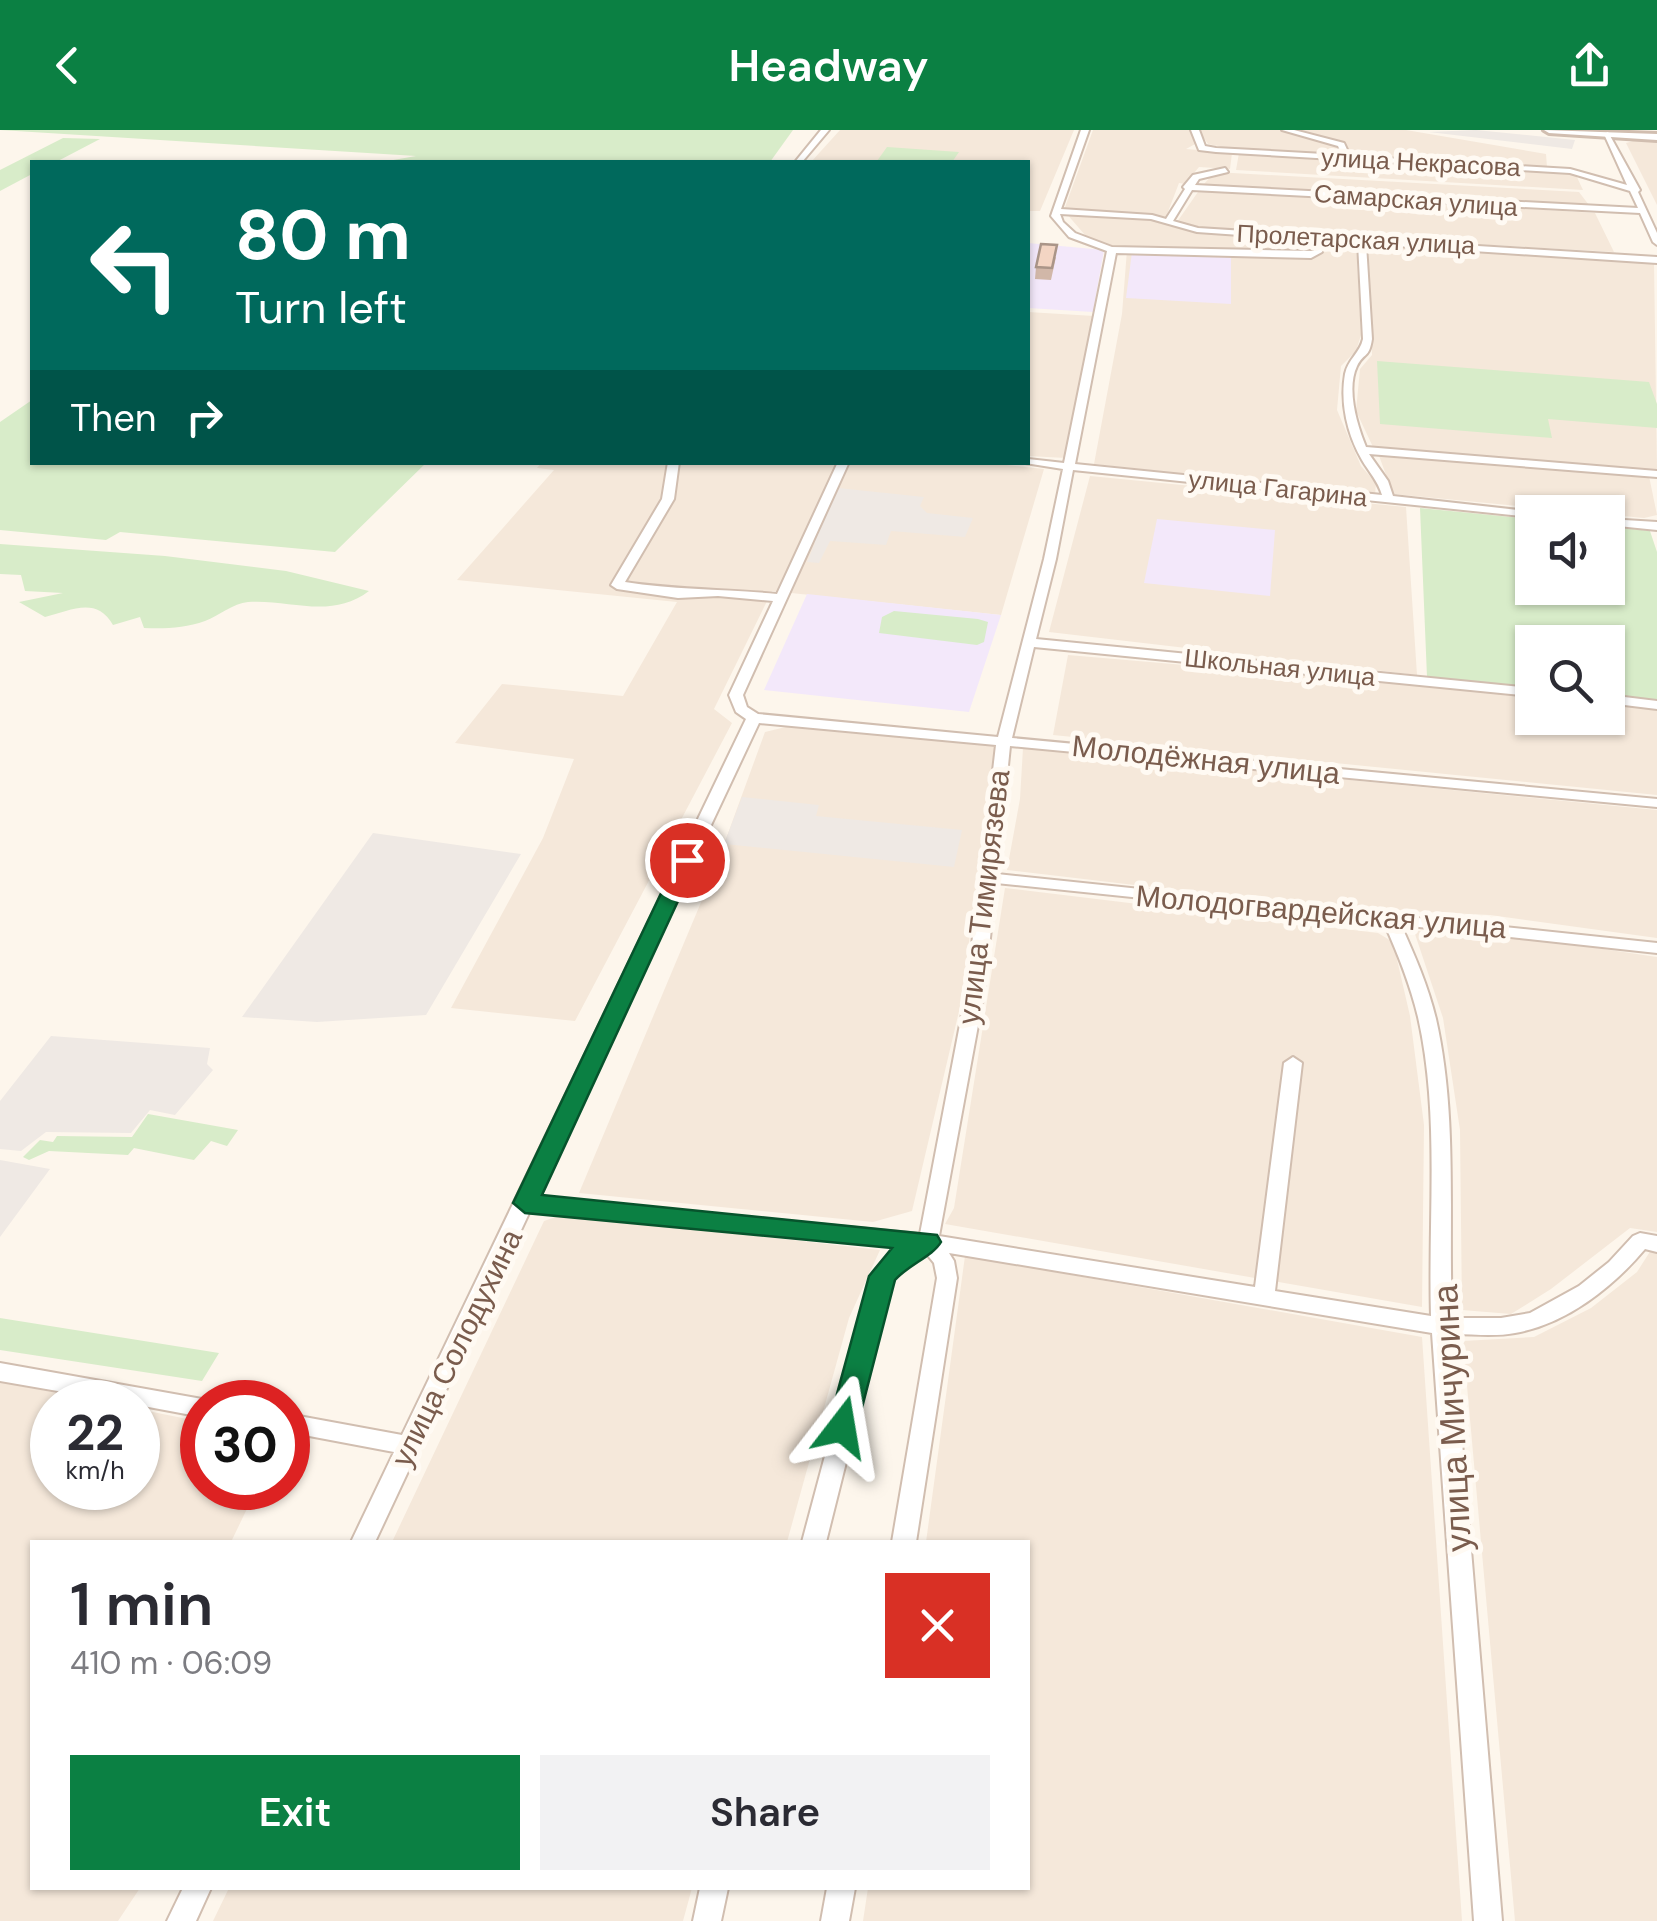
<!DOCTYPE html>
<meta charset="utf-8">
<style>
:root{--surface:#fff;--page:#f2f2f3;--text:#2b2b33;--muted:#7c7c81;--accent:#0b8043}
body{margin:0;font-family:"DM Sans",sans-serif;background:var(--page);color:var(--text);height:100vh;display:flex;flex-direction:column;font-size:38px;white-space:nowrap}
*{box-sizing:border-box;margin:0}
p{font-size:32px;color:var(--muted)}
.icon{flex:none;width:55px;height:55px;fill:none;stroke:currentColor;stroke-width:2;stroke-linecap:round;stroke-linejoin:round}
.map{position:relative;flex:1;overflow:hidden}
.drawer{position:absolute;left:30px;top:1410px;width:1000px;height:350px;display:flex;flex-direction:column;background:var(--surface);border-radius:0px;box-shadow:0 2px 8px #0004}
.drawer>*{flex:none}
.hud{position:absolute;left:30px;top:30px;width:1000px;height:305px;border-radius:0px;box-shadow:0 2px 8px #0004;background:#00695c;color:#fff;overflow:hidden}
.controls{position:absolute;left:1515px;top:365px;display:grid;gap:20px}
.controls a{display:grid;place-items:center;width:110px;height:110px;border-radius:0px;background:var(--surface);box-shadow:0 2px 8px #0004;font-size:50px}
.speed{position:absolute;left:30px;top:1250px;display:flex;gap:20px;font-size:50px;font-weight:700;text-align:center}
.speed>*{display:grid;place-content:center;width:130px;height:130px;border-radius:50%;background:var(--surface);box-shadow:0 2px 8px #0004;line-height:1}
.speed small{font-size:25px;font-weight:400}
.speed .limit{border:15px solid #d22;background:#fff;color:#111}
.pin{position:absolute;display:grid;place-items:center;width:85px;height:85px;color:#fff;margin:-42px;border:5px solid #fff;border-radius:50%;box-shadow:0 2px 10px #0007}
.me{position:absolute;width:110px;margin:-55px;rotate:14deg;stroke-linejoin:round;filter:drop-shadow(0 0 8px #0008)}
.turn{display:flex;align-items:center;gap:35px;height:210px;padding:0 40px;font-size:45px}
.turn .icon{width:130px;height:130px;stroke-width:2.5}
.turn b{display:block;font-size:70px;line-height:85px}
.then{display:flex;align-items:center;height:95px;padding:0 40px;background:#0003;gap:20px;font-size:38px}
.round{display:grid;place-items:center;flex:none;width:105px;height:105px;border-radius:0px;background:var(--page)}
.summary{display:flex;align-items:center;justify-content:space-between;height:170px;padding:0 40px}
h1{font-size:60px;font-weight:600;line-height:75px}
.cta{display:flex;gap:20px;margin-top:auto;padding:20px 40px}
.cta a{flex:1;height:115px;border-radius:0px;background:var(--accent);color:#fff;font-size:40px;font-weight:600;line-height:115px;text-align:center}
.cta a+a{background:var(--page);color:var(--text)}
header{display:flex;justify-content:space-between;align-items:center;height:130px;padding:0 40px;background:var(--accent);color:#fff;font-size:45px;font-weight:600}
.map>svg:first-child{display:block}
.residential{fill:#f5e8da}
.industrial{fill:#efe9e4}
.education{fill:#f3e8fa}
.green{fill:#d8ecc9}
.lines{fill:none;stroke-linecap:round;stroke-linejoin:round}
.minor-casing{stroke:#d1beb0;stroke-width:4}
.tertiary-casing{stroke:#d1beb0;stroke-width:6}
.minor{fill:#fff;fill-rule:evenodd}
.tertiary{fill:#fff;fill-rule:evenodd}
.wall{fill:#d1b7a8}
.building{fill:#f3d5c3;stroke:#aa9588;stroke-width:2.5}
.route{fill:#0b8043;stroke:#07532c;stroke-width:2.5}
.labels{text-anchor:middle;stroke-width:10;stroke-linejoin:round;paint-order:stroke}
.far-street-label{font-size:25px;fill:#7a5c4d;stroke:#fffaf3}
.street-label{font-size:30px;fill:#7a5c4d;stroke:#fffaf3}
.near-street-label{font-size:35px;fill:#7a5c4d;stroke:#fffaf3}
</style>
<header><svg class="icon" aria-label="back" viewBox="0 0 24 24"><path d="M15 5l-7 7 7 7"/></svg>Headway<svg class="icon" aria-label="share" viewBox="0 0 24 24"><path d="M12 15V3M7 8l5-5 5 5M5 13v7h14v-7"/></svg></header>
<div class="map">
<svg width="1657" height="1791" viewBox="0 0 1657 1791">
<rect width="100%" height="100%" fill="#fdf6ec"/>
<!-- residential -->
<path class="residential" d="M840,0H1074L1040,81H1028V32H811Z
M1093,0H1192L1197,13L1186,19L1232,23L1230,39L1199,37L1185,54L1179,53L1166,87L1064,80Z
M1198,0H1406L1546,24L1547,37L1243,21L1208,14Z
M1640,9L1657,10V75L1626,13Z
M1239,23L1575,43L1583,60L1236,40Z
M1215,42L1579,62L1592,79L1203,55Z
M1200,59L1595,83L1614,122L1186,98L1177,92Z
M1066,83L1151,88L1191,101L1356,110L1361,205L1356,221L1341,236L1337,280L1361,336L1376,353L1375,365L1094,334L1122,184L1127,120L1091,112Z
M1368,110L1654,132L1657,340L1373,317L1356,281L1360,239L1372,225Z
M1028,182L1094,186L1066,328L1028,326Z
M1378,323L1649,346L1657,385L1644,388L1393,364Z
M978,332L1044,339L1001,485L772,461L714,579L732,593L575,891L451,878L543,708L574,629L455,613L502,554L623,566L677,472L457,450L554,340L537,338L541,333Z
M1090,346L1406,377L1417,545L1049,502Z
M1068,525L1532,565V588H1608V573L1641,576L1657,581V665L1053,605Z
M794,595L996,615L960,877L912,1081L873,1092L579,1063L715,739L765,602Z
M1023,618L1657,680V808L1490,785L1322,777L1007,740L1020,669Z
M1005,758L1378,803L1393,812L1410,886L1424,995L1422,1177L945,1094L954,1078Z
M1414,801L1495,803L1657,827V1102L1630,1098L1551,1159L1511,1184L1462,1180L1460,1000L1443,888Z
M564,1084L880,1120L849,1188L787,1412H392L544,1091Z
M1651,1120L1657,1121V1791H1515L1463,1211L1534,1207L1591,1178L1637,1142Z
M965,1126L1422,1207L1462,1791H863L868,1758H1028V1412H926Z
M0,1252L104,1272H52V1358H138V1279L202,1292V1358H257L231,1412H32V1758H140L118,1791H0Z
M229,1758H692L683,1791H213Z"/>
<!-- industrial -->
<path class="industrial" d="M1476,0L1575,10L1572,19L1429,2Z
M838,358L924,367L920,376L927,383L973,388L965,407L891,401L886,415L830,411L819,433L807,432L815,413L810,412Z
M742,667L819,675L816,686L962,700L954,737L724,714Z
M373,703L521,724L426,885L317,892L242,887Z
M51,906L210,918L207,934L213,940L175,985L150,980L131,1003L46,1002L21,1021L0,1019V971Z
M0,1030L50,1039L0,1107Z"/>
<!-- education -->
<path class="education" d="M1028,113L1104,120L1093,182L1028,178Z
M1132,122L1231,127V174L1126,168Z
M1157,389L1275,400L1270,466L1144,453Z
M807,464L1001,485L969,582L764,560Z"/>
<!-- green -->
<path class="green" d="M0,0H793L770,32H382L416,26Z
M63,8L100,9L56,32H32V44L0,61V40Z
M887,17L959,22L952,32L877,31Z
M1377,231L1649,252L1657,274V298L1548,289L1552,308L1380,294Z
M32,270V332L426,333L335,422L120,402L106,410L0,400V292Z
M1420,378L1532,389V458H1608V396L1650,401L1657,422V570L1608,565V512H1532V557L1427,547Z
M0,414L165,426L286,441L369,461C331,490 290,469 248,472C233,473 219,486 205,491C185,498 165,499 144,498L140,487L113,495C97,466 71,480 45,487L19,472L63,463L25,461L21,445L0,444Z
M894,481L978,489L988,492L984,512L977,515L879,503L882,487Z
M148,984L238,1000L227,1016L211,1011L194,1030L134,1018L128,1025L49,1021L29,1030L23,1027L40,1010L53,1012L57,1006L132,1007Z
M0,1188L219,1223L202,1251L0,1220Z"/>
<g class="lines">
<defs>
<path id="minor" d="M821,0H829L802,32H795Z
M1081,0H1089L1061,79L1152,85L1166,89L1185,59L1183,57L1193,45L1225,38L1228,42L1199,49L1195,55L1638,78L1630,61L1570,43L1216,22L1199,20L1191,0H1199L1205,16L1216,18L1342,25L1338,16L1282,0H1294L1344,13L1350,26L1570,39L1627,55L1604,4L1608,2L1640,60L1638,62L1657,103V115L1653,112L1640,83L1192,60L1173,91L1198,98L1358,108L1362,106L1366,109L1657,127V133L1366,114L1372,209C1369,229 1364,222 1357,236C1346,259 1357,295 1366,317L1657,341V347L1369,324L1388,351L1393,366L1536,382H1532V387L1073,340L1056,429L1036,509L1532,558V566L1034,517L1012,608L1657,669V677L1010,616L997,744L1657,813V823L1401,795C1415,826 1428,856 1436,889C1458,986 1448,1089 1452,1188H1501L1530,1183L1579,1156L1609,1132L1633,1106L1640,1103L1657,1106V1122L1645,1119C1612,1158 1566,1194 1515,1203C1495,1207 1473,1204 1453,1204L1502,1791H1474L1432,1203L949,1123L954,1131L957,1148L916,1412H892L937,1148L934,1133L925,1122L909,1130L892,1149L826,1412H802L873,1146L900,1117L530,1081L375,1412H351L394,1322L288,1302V1284L402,1305L746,589L736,582L729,565L773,471L718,466L678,468L617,459L611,455L662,369L668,332H679L674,369L625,452C675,460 726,459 777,464L838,332H849L743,565L747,577L758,584L998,607L1044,429L1063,339L1019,332H1028V329L1064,333L1107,121L1069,107L1051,86ZM1060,84L1151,89L1197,102L1314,110V121L1112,117L1075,103L1063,92ZM1322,111L1358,113L1363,209C1360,223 1348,229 1345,244C1340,273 1347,304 1362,330C1369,342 1378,351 1382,365L1075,334L1116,123L1311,128L1322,122ZM759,593L996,615L981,744L978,747L980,750L966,863L920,1104L536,1067ZM996,753L1384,793C1398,824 1410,854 1418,887C1440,984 1428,1087 1431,1186L1275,1161L1302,933L1293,927L1284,933L1255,1157L939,1106L984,863Z
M1608,389L1657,392V400L1608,395Z
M1608,565L1657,571V579L1608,573Z
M0,1233L202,1269L210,1272H202V1287L138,1275V1272H121L0,1251Z
M183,1758H211L196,1791H167Z
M700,1758H728L721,1791H693Z
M827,1758H855L849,1791H821Z"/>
<path id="tertiary" d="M1544,0L1657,4V10L1549,3Z"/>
</defs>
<!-- minor casing -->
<use href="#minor" class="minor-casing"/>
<!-- tertiary casing -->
<use href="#tertiary" class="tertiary-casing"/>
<!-- minor -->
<use href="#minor" class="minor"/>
<!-- tertiary -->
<use href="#tertiary" class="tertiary"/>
</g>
<!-- wall -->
<path class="wall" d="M1056,127L1051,150L1035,149L1036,137Z"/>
<!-- building -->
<path class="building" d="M1041,114L1057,115L1052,138L1036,137Z"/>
<!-- route -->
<path class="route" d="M687,724L697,730L542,1065L937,1105L941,1112C933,1126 908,1135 895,1150L857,1297L852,1306L842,1309L832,1306L828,1297L869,1146L892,1118L525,1083L513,1073L677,730Z"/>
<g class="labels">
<!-- far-street labels -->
<g class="far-street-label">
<text transform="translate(1421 32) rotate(3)" y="9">улица Некрасова</text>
<text transform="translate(1416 70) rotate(4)" y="9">Самарская улица</text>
<text transform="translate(1356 109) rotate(3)" y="9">Пролетарская улица</text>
<text transform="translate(1278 358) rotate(6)" y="9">улица Гагарина</text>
<text transform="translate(1280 537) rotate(6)" y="9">Школьная улица</text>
</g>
<!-- street labels -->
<g class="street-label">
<text transform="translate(1206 630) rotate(6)" y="10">Молодёжная улица</text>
<text transform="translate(984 767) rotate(-83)" y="10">улица Тимирязева</text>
<text transform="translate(1321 782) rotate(5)" y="10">Молодогвардейская улица</text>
<text transform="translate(457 1218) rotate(-64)" y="10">улица Солодухина</text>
</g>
<!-- near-street labels -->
<g class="near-street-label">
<text transform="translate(1452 1288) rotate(-93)" y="12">улица Мичурина</text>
</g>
</g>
</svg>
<div class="controls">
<a><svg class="icon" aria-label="sound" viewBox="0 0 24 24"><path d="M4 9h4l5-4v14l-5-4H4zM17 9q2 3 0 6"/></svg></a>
<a><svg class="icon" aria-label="search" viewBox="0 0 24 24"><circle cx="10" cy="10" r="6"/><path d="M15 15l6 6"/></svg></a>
</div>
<div class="speed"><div>22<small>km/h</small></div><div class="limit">30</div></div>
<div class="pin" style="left:687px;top:730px;background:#d93025"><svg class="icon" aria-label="arrive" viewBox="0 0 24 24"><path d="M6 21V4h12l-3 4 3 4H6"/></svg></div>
<svg class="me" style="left:842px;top:1297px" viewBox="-20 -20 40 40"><path d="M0-17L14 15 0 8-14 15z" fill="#0b8043" stroke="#fff" stroke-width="4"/></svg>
<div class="hud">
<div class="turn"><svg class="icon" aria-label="left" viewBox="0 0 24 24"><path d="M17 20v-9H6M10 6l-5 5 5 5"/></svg><div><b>80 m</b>Turn left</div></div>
<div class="then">Then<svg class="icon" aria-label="right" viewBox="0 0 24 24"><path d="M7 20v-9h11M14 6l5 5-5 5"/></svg></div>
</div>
<section class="drawer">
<div class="summary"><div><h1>1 min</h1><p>410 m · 06:09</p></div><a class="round" style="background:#d93025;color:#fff"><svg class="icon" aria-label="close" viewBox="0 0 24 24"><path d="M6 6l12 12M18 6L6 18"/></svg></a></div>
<div class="cta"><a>Exit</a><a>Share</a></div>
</section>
</div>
